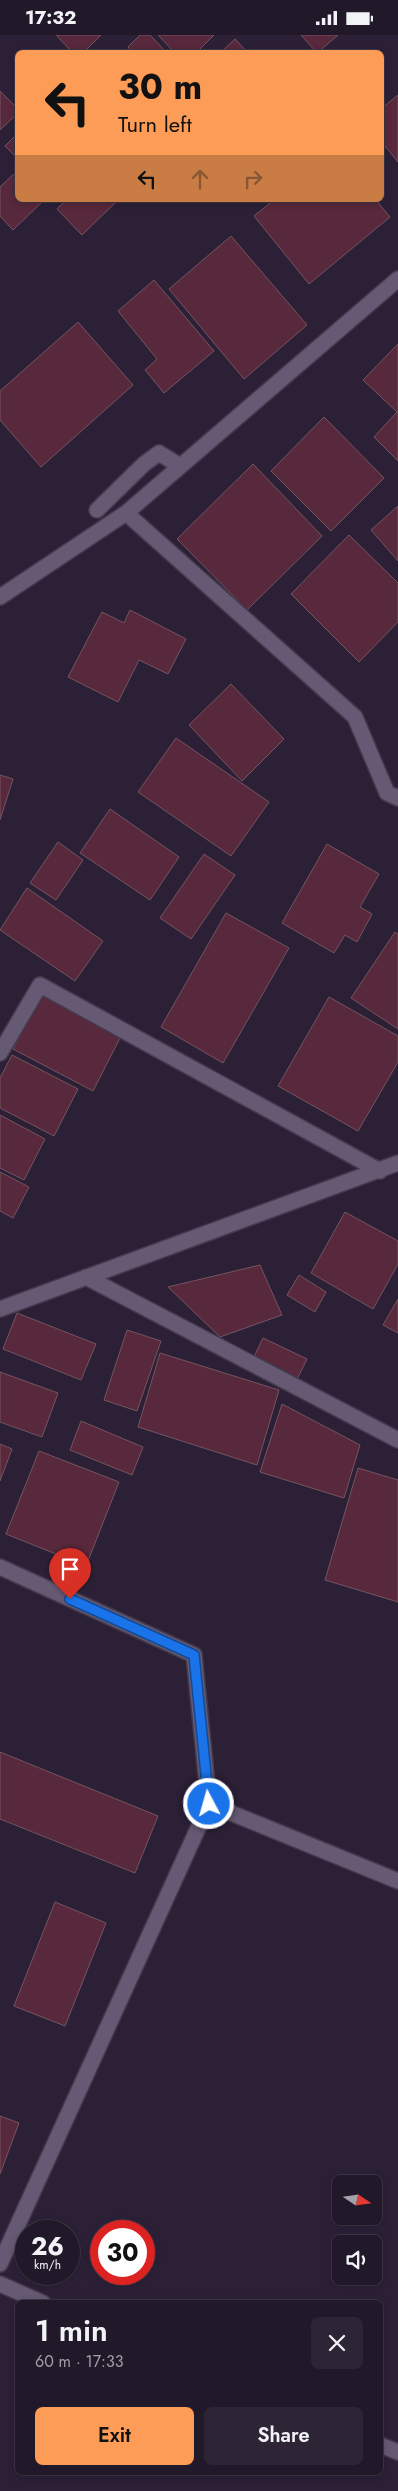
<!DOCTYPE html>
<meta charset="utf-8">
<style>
:root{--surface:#211829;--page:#2d2535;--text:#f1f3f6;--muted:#a2a0a8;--line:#3e3746;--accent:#fd9c57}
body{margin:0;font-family:Jost,sans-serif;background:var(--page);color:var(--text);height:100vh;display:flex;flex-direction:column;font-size:19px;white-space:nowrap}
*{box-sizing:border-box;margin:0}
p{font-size:16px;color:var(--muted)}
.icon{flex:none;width:28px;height:28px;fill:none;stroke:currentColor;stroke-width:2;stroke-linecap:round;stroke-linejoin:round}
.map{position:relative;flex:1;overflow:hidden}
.panel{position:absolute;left:15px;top:2265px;width:368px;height:175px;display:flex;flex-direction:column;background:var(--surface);border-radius:8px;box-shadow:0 2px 8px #0003,0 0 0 1px var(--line)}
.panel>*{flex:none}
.hud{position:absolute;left:15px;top:15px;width:369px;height:152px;border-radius:8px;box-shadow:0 2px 8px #0003,0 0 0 1px var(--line);background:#fd9c57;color:#111;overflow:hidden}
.needle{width:32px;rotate:103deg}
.fabs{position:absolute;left:332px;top:2140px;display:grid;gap:10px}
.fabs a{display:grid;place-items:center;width:50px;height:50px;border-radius:8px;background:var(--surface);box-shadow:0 2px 8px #0003,0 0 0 1px var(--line);font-size:25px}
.speed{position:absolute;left:15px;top:2185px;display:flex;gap:10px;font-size:25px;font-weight:700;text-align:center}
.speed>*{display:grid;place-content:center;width:65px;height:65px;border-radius:50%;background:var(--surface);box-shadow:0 2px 8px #0003,0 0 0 1px var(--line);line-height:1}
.speed small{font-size:12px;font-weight:400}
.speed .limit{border:8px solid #d22;background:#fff;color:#111}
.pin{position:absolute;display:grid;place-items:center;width:42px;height:42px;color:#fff;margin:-51px -21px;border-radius:50% 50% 50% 0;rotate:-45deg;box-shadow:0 0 5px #0007}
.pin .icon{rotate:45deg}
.me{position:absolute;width:55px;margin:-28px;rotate:354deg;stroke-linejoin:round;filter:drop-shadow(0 0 4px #0008)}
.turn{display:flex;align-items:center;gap:18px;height:105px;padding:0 20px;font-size:22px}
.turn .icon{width:65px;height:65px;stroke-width:2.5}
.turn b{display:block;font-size:35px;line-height:42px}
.lanes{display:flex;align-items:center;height:48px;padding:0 20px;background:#0003;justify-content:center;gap:25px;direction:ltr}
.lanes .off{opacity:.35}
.round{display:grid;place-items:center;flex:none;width:52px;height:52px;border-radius:8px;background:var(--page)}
.head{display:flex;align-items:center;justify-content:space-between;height:85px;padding:0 20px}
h1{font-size:30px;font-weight:600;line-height:38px}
.button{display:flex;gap:10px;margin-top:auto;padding:10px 20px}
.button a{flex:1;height:58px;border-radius:8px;background:var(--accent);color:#111;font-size:20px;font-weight:600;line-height:58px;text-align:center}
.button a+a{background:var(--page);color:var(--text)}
.status{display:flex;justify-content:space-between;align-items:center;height:35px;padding:0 25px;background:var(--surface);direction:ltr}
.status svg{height:14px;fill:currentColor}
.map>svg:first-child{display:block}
.building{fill:#58283c;stroke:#745560}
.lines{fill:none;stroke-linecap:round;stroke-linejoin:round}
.street-casing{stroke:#443a4d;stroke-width:18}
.secondary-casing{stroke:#443a4d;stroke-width:18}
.street{stroke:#665973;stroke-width:15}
.secondary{stroke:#665973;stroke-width:15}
.route-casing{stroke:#114b97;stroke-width:12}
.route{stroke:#1a73e8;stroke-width:9}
</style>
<div class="status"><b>17:32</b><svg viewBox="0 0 49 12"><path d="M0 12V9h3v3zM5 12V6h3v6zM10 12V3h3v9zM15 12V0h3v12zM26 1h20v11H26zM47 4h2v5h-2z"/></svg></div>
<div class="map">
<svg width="398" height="2456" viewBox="0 0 398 2456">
<rect width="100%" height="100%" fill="#2c2037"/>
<!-- building -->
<path class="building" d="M56,0H101L83,18H73Z
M140,0H150L167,18H133L128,12Z
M158,0H214L196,18H175Z
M301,0H338L317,18Z
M235,4L248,18H220Z
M0,56L18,74V78L0,95Z
M398,60V127L381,106V74Z
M18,98V124L5,111Z
M18,135V165H44L13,195L0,181V152Z
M66,165H116L117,166L82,200L57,174Z
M274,165H376L390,182L309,249L254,181Z
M231,201L307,290L244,344L169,254Z
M154,245L214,316L164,358L145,335L157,324L118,276Z
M78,287L133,350L41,432L0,385V356Z
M398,309V426L374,402L397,377L363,345Z
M324,382L384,443L331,496L271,436Z
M253,429L322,501L247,575L177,504Z
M398,471V526L371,495Z
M349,500L398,548V587L359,627L291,559Z
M130,575L186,604L168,639L139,625L118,667L68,642L102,577L124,588Z
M231,649L284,704L242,746L189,690Z
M176,703L269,767L231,821L138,757Z
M0,740L13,744L0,785Z
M110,774L179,822L150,865L80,818Z
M58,807L83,825L56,865L30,848Z
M327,809L379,839L360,872L372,879L357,907L345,900L334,918L282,888Z
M204,819L235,840L191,904L160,883Z
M27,853L103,906L75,946L0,895Z
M226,878L289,913L223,1028L161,992Z
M395,897L398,899V994L351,963Z
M41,959L121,1001L93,1056L13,1014Z
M329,962L398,1001V1027L358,1096L278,1051Z
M12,1020L78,1054L54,1101L0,1073V1043Z
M0,1080L45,1104L24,1145L0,1133Z
M0,1137L29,1152L13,1183L0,1176Z
M345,1177L398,1206V1229L373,1274L311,1238Z
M260,1230L282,1280L220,1302L168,1252Z
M299,1240L326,1257L315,1277L287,1260Z
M398,1264V1298L383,1290Z
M17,1278L96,1309L81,1345L3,1314Z
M127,1295L161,1306L137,1376L104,1365Z
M263,1303L307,1324L295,1348L252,1326Z
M160,1318L279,1355L257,1430L138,1392Z
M0,1337L58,1358L42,1402L0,1387Z
M282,1369L360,1410L344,1463L260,1437Z
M81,1386L143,1412L132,1440L70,1415Z
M0,1409L12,1414L0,1446Z
M39,1416L119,1447L86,1531L6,1499Z
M358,1433L398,1445V1567L325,1545Z
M0,1717L158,1781L135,1838L0,1784Z
M55,1867L106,1888L65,1991L14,1971Z
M0,2081L19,2088L0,2139Z"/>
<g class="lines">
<defs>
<path id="street" d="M97,475L144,429L159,418L180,431
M126,478L355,682L387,758L398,763
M0,562L126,478L398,244
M0,1018L40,950L380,1136
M86,1242L398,1405
M0,1274L398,1128
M0,1532L194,1620L209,1769L0,2229
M209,1769L398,1846"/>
<path id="secondary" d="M0,2249L43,2268
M380,2410L398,2417"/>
</defs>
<!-- street casing -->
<use href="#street" class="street-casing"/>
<!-- secondary casing -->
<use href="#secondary" class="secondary-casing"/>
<!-- street -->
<use href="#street" class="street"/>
<!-- secondary -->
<use href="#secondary" class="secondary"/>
</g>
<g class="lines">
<defs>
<path id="route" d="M70,1564L194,1620L209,1769"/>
</defs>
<!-- route casing -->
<use href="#route" class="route-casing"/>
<!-- route -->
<use href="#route" class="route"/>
</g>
</svg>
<div class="fabs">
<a><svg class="needle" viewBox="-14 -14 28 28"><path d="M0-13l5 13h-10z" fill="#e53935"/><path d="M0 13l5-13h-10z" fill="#a2a0a8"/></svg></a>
<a><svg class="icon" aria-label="sound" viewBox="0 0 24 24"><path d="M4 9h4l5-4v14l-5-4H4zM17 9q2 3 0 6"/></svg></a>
</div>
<div class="speed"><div>26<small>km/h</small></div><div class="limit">30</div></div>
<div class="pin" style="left:70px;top:1564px;background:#d93025"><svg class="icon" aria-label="arrive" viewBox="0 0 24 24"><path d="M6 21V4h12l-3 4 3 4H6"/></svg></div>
<svg class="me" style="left:209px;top:1769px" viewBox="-20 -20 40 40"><circle r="17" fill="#1a73e8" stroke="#fff" stroke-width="3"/><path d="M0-11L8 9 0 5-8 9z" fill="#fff"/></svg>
<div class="hud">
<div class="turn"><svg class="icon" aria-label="left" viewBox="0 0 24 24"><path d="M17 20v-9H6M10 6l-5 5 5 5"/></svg><div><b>30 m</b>Turn left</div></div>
<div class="lanes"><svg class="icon" aria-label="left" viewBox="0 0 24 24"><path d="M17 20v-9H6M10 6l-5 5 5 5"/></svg><svg class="icon off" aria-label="ahead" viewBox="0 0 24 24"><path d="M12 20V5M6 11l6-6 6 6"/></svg><svg class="icon off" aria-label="right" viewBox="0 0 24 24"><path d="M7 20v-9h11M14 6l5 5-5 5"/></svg></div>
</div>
<section class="panel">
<div class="head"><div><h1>1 min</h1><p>60 m · 17:33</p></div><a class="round"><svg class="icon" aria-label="close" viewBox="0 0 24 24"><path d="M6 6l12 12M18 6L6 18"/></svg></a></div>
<div class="button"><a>Exit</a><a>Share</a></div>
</section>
</div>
